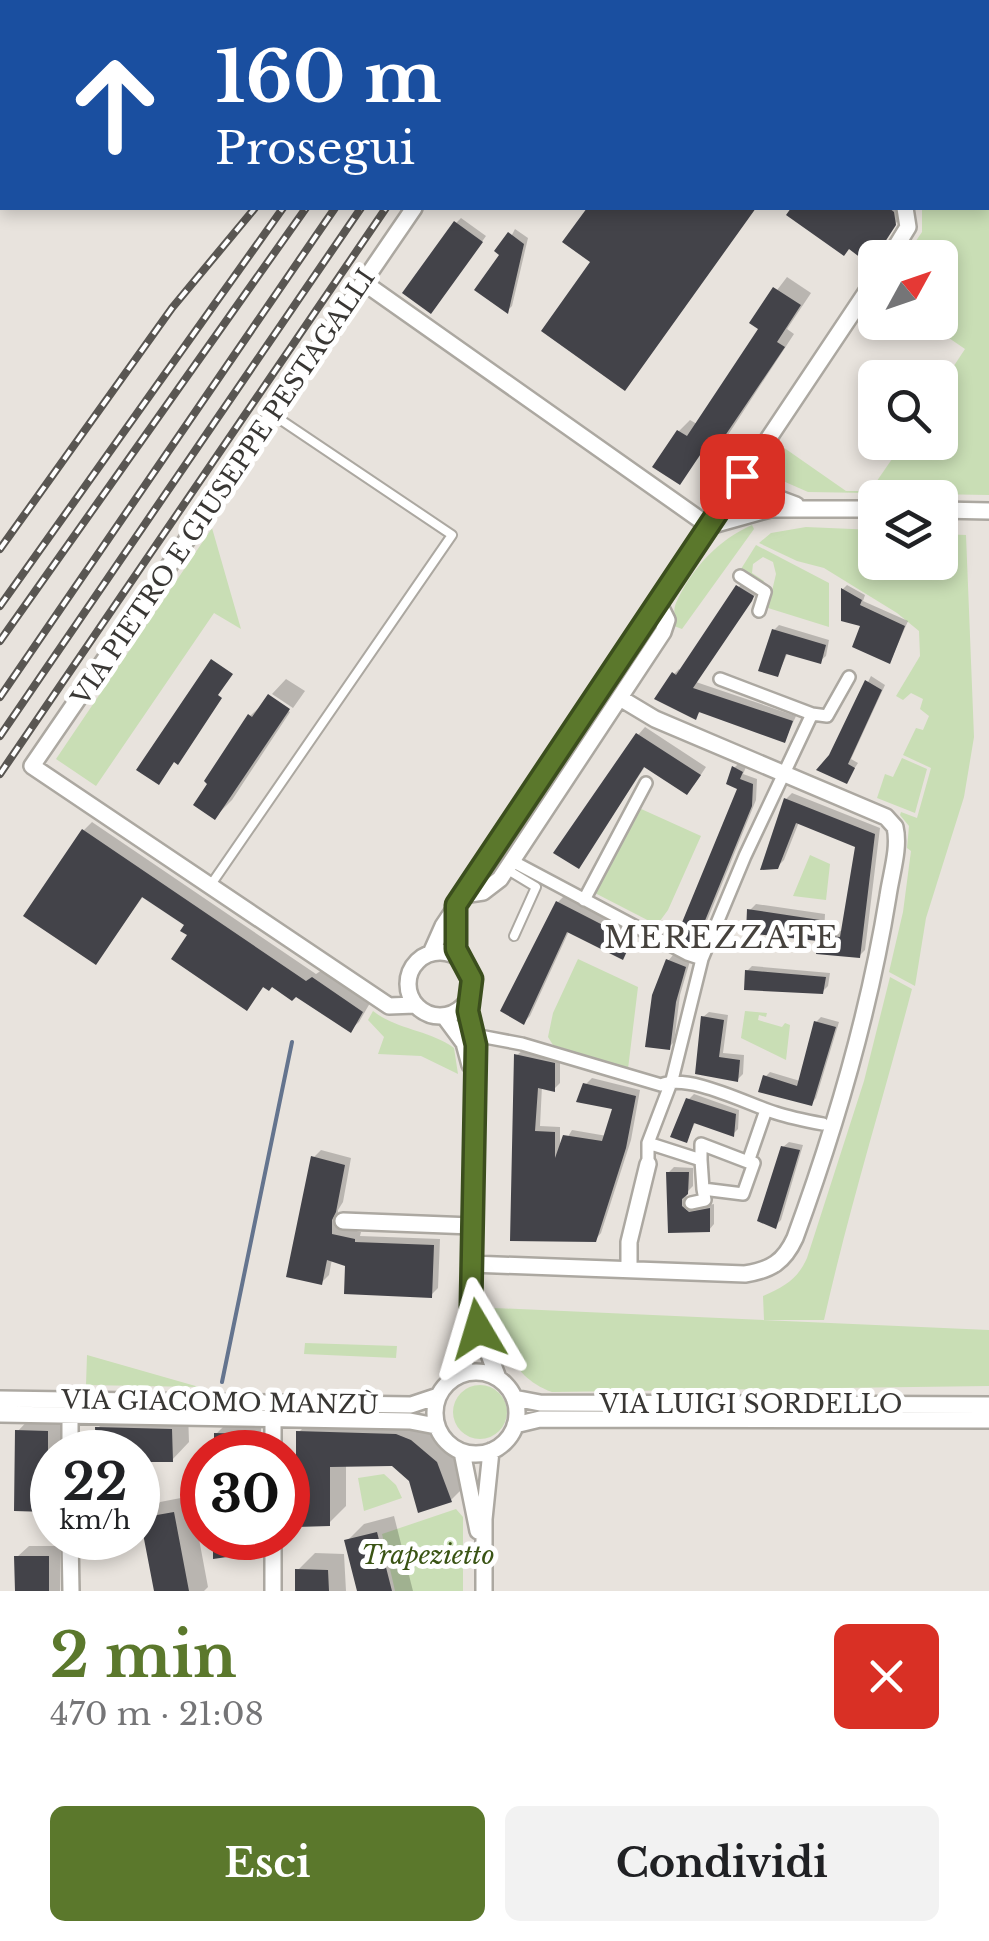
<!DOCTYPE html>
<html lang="it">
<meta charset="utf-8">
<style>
:root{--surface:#fff;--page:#f2f2f2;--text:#202124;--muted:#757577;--accent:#5b782c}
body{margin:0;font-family:"Libre Baskerville",serif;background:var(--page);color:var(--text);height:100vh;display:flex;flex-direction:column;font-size:38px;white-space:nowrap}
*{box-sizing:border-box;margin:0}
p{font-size:32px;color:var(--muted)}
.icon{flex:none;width:55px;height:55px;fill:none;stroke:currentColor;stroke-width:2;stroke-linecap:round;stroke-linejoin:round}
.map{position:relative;height:1591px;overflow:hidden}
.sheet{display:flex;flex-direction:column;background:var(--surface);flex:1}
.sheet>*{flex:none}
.hud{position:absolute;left:0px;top:0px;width:990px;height:210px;box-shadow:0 5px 15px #0003;background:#1a4fa0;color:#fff;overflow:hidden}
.needle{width:65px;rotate:50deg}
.tools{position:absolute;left:858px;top:240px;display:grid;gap:20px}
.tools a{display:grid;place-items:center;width:100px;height:100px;border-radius:15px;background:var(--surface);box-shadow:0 5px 15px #0003;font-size:50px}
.speed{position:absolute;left:30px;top:1430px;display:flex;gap:20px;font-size:50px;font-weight:700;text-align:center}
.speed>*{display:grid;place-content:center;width:130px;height:130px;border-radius:50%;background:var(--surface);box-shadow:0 5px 15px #0003;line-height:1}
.speed small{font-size:25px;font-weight:400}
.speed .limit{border:15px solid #d22;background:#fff;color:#111}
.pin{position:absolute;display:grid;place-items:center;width:85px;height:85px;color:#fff;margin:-42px;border-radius:20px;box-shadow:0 5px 15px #0006}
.me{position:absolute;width:110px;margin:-55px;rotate:353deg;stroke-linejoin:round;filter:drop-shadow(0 0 8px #0008)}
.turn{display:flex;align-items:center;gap:35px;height:210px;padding:0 50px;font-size:45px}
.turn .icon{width:130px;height:130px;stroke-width:2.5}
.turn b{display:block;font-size:70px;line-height:85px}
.round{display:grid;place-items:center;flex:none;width:105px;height:105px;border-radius:15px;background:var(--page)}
.headline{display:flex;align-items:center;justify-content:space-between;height:170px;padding:0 50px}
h1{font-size:60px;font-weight:700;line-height:75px;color:var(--accent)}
.button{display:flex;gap:20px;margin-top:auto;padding:20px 50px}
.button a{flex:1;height:115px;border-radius:15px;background:var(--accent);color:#fff;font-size:40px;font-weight:700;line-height:115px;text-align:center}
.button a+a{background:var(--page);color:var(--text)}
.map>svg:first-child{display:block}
.green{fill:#c9deb5}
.shadow{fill:#0003}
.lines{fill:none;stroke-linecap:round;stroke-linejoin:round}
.stream{stroke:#64748e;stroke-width:4}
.building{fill:#434349}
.service-casing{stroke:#aca8a1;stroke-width:12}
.pedestrian-casing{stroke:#aca8a1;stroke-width:16}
.minor-casing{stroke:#aca8a1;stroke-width:20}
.service{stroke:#fff;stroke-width:8}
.pedestrian{stroke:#fff;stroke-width:11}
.minor{stroke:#fff;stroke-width:15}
.rail-casing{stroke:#595652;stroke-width:8}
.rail{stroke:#fff;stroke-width:4;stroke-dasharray:11;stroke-linecap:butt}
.route-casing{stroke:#3b4e1d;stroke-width:25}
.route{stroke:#5b782c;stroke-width:18}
.labels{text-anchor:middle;stroke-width:10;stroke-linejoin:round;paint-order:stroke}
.street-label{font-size:25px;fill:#393734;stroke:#fff}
.park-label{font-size:25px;font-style:italic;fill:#3a5414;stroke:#fff}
.quarter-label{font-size:30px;letter-spacing:2.5px;fill:#46423d;stroke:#fff}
</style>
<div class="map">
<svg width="989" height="1591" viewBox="0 0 989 1591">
<rect width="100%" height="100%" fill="#e8e3dd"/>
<!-- green -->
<path class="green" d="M803,0H989V495L808,492L783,481L781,485L775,484C760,469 769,460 780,445L846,491H870L903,443L940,442V387L965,349L927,323L940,322V258L905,257L922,232V208H988V2H801Z
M752,525L754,529L682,629L674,626C675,618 673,609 676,603C692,568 718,540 752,525Z
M806,527L875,530V562H940V534L966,535L974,737L964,797L926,918L915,986L889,972L903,912L911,851L907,848L909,826L900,815L901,812L917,818L931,768L903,755L916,728L923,730L929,716L920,709L923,699L911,693L903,700L896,696L920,656L919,631L897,613L824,568L797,561L759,543L771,533Z
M212,528L241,629L214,613L96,786L56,759Z
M756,545L829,583V627L768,608L776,574L773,562L763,557L753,564L752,573L764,581L762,585L741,569Z
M902,758L927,769L915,813L877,798L885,774L893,777Z
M639,808L701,836L668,910L657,925L593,892Z
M810,855L830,864L826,900L793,896Z
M578,959L638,987L628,1069L553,1045L548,1037L553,1013Z
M890,977L912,989C883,1100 849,1208 824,1320H764L763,1296C785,1286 797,1280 807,1258L864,1081Z
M373,1011C397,1030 430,1030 454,1048L458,1074L421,1056L378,1054L384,1037L368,1020Z
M745,1011L767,1013L766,1017L759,1015L758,1020L782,1027L785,1023L790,1025L786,1060L741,1038Z
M494,1308L989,1330V1386L552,1392C512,1377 504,1346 494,1308Z
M305,1343L397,1346L396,1358L304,1354Z
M87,1355L199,1387L86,1385Z
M453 1412a27 27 0 1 1 54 0a27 27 0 1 1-54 0Z
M384,1474L396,1485L402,1498L364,1511L358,1478Z
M456,1509L463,1517V1591H395L382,1534Z"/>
<!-- shadow -->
<path class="shadow" d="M55,0H170L53,2Z
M590,208H754L630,383L594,262L565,242Z
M794,208H898L900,217L875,256L790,214Z
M461,218L486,236L436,306L456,223Z
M515,229L528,238L512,306L507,311L502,254Z
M787,277L811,293L787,329L794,334L724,441L712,452L706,448L679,482V431L690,420L697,424L762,328L753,322Z
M743,581L757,591L756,594L696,682L796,716L785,740L702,710L696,716L674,674L679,669L681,671Z
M847,585L865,595L863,601L908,621L890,662L863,625L844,619L843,589Z
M779,625L829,640L826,656L820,661L788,652L778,674L774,630Z
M871,676L885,685L851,759L858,763L846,781L831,756Z
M286,679L305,691L293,708L272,694Z
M269,698L290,712L232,800L215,817L211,783L207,780L250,716Z
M645,727L706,767L694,785L646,765L579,866L638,735Z
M739,763L746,767L743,774L757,779L756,800L700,938L695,942L740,788L734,768Z
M792,793L880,828L865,950L859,956L750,910L756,904L825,914L824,934L828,930L843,931L857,845L799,822L784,860L777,867L786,799Z
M92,822L316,974L322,970L370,1003L359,1022L350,1030L296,994L272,985H265L247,1008L191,934L187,925L144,895L96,962L83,831Z
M564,896L637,933L622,957L569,931L530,1016L524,1022L558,902Z
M673,955L690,961L680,995L674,1042L669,1047L668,961Z
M752,966L830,973L828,986L822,992L747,971Z
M709,1012L728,1015L723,1053L744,1055L743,1074L738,1079L698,1072L703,1017Z
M821,1017L839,1022L816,1098L812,1103L765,1077L770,1072L800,1081L816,1022Z
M523,1050L560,1058V1083L554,1089L542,1086L540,1126L560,1127V1150L572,1130L607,1136L616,1107L586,1084L592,1078L640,1090L631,1140L601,1233L595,1240L512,1239L517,1055Z
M694,1094L739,1110L738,1129L733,1134L696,1121L686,1141L689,1099Z
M789,1142L803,1145L781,1220L775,1226L783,1147Z
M321,1150L351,1158L343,1202L338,1210L339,1227L361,1232L360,1236L440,1239L438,1288L431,1295L332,1259L329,1275L322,1282L314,1157Z
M674,1167L693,1168V1186L687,1192L686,1200L695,1208L714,1204V1224L709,1230L671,1231L668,1173Z
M115,1411L188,1412L189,1442L172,1460H144L145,1496L138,1504V1452H98V1428Z
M34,1414L65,1415L64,1452H52V1503L47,1509L17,1432Z
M316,1415L414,1418L446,1435L459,1456L468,1483L451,1500L411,1480L393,1464H346V1506L329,1523L299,1432Z
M228,1422L261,1423V1452H216V1434Z
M191,1496L208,1587L204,1591H156L143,1519L160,1502Z
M394,1516L413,1591H360L347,1541L364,1524Z
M216,1538H258V1540L247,1552L216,1556Z
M29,1546H60V1591H17V1557Z
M315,1553L344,1554L346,1591H297L298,1570Z"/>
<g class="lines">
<!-- stream -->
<path class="stream" d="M980,2L981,0
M222,1382L292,1042"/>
</g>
<!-- building -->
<path class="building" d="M587,208H756L625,391L541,331L590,262L562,242Z
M791,208H889L894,212L896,225L870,265L849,249L844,256L786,215Z
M454,221L483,242L431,314L402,293Z
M508,232L524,244L508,314L474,290L499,255L494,251Z
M773,287L801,305L777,342L785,347L712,455L704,449L680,485L652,467L677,430L687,436L758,329L749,323Z
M736,585L754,596L752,601L693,688L793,721L785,743L699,712L696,720L654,699L672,672L676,675Z
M841,588L862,600L860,605L905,626L890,664L852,647L860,626L841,621Z
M772,629L826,645L821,664L786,654L778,677L758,671Z
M211,659L233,674L218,695L222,698L178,765L174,762L159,785L136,770Z
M865,680L882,690L848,764L855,768L847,784L816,770L829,755Z
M268,694L290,709L215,820L193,805L207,784L204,781L248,714L252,717Z
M636,733L701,775L687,795L644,767L579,869L553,853Z
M732,766L743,772L740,779L753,784L752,806L695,945L676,937L737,789L726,784Z
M784,798L875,834L860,958L816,954L818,941L746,933L747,909L820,920L819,939V935L840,937L855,847L796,823L778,869L760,870Z
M82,829L306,981L312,977L363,1012L351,1033L296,997L292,1001L272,987L269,991L263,987L247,1011L171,959L187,935L180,931L184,925L142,897L96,965L23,916Z
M556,901L632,940L623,960L567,932L524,1025L500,1011Z
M666,959L686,967L676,1002L670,1050L645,1047L652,995Z
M745,970L826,977L823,994L744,990Z
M701,1016L724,1020L719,1057L740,1060L738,1082L695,1074Z
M814,1021L836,1027L812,1106L758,1092L763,1075L797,1086Z
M514,1054L555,1063V1092L538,1088L535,1131L555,1132V1158L563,1135L602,1141L612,1109L576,1102L583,1083L636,1096L626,1148L596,1242L510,1241Z
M686,1098L736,1114L734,1137L694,1123L687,1143L670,1137Z
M781,1146L800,1150L776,1229L757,1221Z
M311,1156L345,1165L336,1212L332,1220V1234L355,1239V1242L434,1245L432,1298L344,1294L345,1266L327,1260L322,1285L286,1277Z
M666,1172H689L688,1194L682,1199V1206L689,1212L710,1208V1232L668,1233Z
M95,1427L172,1429L173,1462H138V1452H96Z
M15,1430L48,1431V1512L14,1511Z
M296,1431L396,1434L411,1440L437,1462L452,1502L418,1513L409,1481L392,1466L330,1467V1526L296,1527Z
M214,1433L251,1434L250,1452H214Z
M174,1512L189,1591H154L140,1518Z
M377,1532L392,1591H357L344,1540Z
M213,1538H248V1554L213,1559Z
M14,1556H49V1591H15Z
M295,1569L328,1570L329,1591H295Z"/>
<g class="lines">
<defs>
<path id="service" d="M283,2L286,0
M0,135L2,136
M506,869L536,887L514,936
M210,886L452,535L272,414"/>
<path id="pedestrian" d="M740,576L765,592L759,611
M720,679L812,714
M512,861L687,954L702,959
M584,900L646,783
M485,1037L522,1044L661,1085C689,1073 747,1104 776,1113C791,1118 807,1121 823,1124
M648,1143L701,1160L703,1189L743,1194L754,1163L748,1162L766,1110
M701,1160V1144L748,1162
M648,1164V1143L672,1080L702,959L745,856L812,714L827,716L849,677
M691,1203L705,1200L703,1189"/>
<path id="minor" d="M613,0L616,2
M554,2L556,0
M414,208L32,766L389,1006L415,1005
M889,258L908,227L905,208
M363,282L709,526
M742,476L772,496L796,505
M940,510L989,511
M709,526L770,509H875
M463,895L483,892L500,879L663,632L667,620L658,602
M456,907L454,936L459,958
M408 984a32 32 0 1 1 64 0a32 32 0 1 1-64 0Z
M431,953L443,926L875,279
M444,1016L464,1043L470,1065
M343,1221L472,1226
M471,1264L745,1274C771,1270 784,1262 795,1238C836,1126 869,1014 888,896C891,874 900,848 895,827L886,817L655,719L620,698
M629,1269V1242L648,1164
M471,1307L498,1378
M435 1413a41 41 0 1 1 82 0a41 41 0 1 1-82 0Z
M458,1376L465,1362L471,1306L476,1045L468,1021V1000
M514,1398L540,1403L989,1405
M0,1399L411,1405L438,1396
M0,1414L410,1421L436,1426
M70,1415V1452
M515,1425L540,1419L989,1420
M273,1452V1419
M462,1452L478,1531
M70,1538L71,1591
M273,1591V1538
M484,1591V1519L491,1451"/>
</defs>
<!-- service casing -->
<use href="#service" class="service-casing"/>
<!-- pedestrian casing -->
<use href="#pedestrian" class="pedestrian-casing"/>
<!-- minor casing -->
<use href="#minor" class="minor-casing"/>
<!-- service -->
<use href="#service" class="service"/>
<!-- pedestrian -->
<use href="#pedestrian" class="pedestrian"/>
<!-- minor -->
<use href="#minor" class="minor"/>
<defs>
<path id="rail" d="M415,2L417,0
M448,2L449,0
M465,2L467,0
M500,2L502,0
M526,2L528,0
M0,549L172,308L255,208
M0,606L283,208
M0,641L306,208
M0,697L335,208
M0,736L361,208
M0,774L386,208"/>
</defs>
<!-- rail casing -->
<use href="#rail" class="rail-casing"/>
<!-- rail -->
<use href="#rail" class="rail"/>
</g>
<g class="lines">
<defs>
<path id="route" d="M478,1329L471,1306L476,1045L468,1011L472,979L456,949V905L742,476"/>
</defs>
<!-- route casing -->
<use href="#route" class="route-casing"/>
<!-- route -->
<use href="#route" class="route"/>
</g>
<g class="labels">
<!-- street labels -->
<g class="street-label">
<text transform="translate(223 487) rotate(-56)" y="9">VIA PIETRO E GIUSEPPE PESTAGALLI</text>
<text transform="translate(220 1402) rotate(1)" y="9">VIA GIACOMO MANZÙ</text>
<text x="751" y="1413">VIA LUIGI SORDELLO</text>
</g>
<!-- park labels -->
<g class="park-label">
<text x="428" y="1564">Trapezietto</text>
</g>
<!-- quarter labels -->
<g class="quarter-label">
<text x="722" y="948">MEREZZATE</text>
</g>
</g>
</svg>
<div class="tools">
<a><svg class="needle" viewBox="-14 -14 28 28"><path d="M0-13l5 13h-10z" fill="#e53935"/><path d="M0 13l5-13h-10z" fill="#757577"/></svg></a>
<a><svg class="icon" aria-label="search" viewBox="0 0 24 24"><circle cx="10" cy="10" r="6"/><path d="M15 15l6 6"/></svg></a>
<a><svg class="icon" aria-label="layers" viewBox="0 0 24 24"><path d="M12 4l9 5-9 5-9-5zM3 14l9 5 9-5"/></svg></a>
</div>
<div class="speed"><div>22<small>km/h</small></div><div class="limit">30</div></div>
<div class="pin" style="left:742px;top:476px;background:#d93025"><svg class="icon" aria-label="arrive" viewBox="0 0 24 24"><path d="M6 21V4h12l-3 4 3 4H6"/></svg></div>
<svg class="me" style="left:478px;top:1329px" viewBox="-20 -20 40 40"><path d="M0-17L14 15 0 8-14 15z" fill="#5b782c" stroke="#fff" stroke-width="4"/></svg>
<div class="hud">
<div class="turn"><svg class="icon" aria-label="ahead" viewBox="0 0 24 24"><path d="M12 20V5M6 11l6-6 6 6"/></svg><div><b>160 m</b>Prosegui</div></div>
</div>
</div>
<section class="sheet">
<div class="headline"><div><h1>2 min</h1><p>470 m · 21:08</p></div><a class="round" style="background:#d93025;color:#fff"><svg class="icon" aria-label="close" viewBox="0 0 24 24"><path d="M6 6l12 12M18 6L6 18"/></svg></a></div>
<div class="button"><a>Esci</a><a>Condividi</a></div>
</section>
